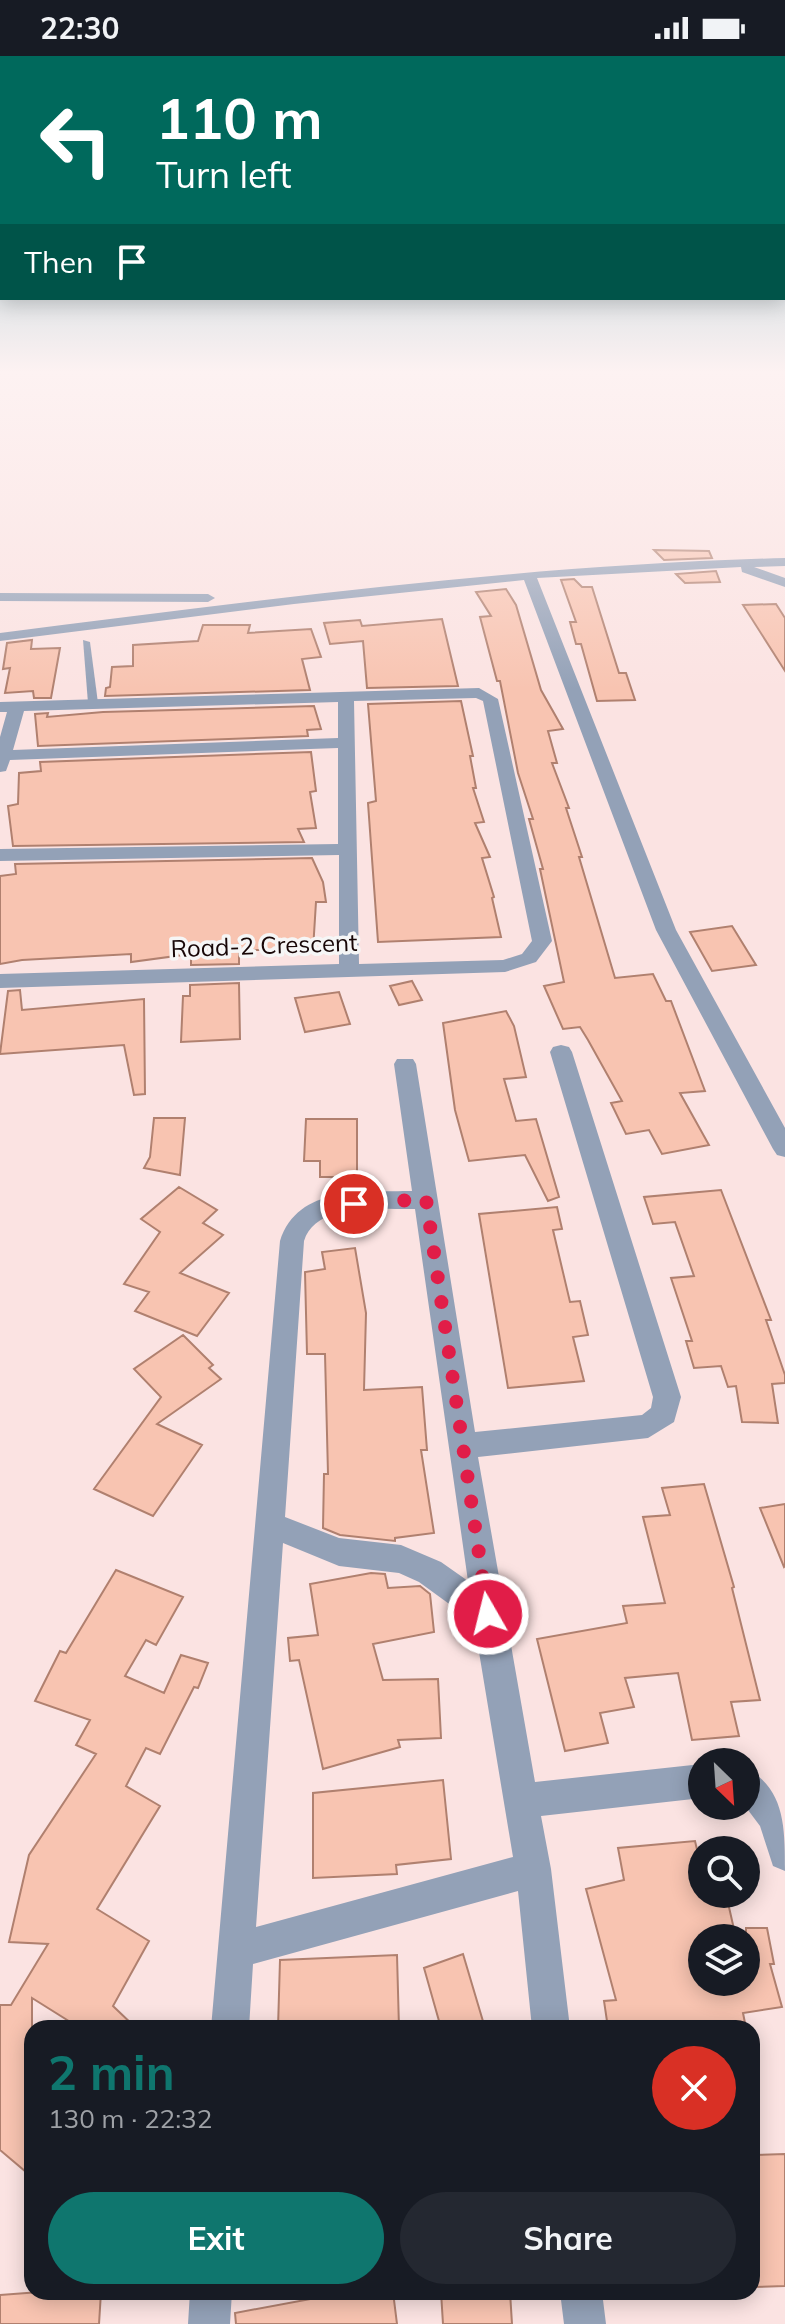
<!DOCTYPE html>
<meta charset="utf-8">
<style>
:root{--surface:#171b24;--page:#242831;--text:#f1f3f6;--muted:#9ea1a6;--accent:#0f766e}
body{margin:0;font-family:Mulish,sans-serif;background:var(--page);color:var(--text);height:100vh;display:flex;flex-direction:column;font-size:30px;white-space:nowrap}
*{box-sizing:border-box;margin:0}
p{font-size:26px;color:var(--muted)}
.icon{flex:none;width:44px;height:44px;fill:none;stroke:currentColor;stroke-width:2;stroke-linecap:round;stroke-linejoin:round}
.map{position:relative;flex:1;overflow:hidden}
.panel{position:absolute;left:24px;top:1964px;width:736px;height:280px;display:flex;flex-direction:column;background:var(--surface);border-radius:24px;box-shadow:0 4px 20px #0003}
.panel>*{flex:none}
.hud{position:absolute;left:0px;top:0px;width:786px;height:244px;box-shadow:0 4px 20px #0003;background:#00695c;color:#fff;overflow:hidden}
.needle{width:52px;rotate:155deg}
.fabs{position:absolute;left:688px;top:1692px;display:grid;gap:16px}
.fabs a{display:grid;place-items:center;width:72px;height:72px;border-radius:50%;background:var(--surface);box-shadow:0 4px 20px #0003;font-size:40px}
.pin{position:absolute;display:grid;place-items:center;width:68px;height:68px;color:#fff;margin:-34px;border:4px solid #fff;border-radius:50%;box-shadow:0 2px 8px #0007}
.me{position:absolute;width:88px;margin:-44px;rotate:352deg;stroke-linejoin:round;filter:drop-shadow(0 0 6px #0008)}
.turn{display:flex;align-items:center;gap:28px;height:168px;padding:0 24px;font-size:36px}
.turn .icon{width:104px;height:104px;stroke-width:2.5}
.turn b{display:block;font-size:56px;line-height:68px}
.then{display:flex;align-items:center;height:76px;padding:0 24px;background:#0003;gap:16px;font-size:30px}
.round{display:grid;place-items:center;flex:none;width:84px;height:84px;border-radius:42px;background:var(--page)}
.overview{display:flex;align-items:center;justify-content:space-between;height:136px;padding:0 24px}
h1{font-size:48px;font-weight:700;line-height:60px;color:var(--accent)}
.cta{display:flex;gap:16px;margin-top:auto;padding:16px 24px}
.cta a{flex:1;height:92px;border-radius:48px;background:var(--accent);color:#fff;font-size:32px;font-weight:700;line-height:92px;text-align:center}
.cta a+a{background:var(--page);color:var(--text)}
.status{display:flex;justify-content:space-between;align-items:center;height:56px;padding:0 40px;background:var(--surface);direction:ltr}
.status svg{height:22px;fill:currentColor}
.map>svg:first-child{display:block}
.building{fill:#f8c4b1;stroke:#b0806f;stroke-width:2}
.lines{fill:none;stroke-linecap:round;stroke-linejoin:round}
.lane{fill:#93a1b7;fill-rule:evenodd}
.street{fill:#93a1b7;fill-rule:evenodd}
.route{stroke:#e11d48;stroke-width:14;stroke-dasharray:0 25.2}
.labels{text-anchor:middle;stroke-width:7;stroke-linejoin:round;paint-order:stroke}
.street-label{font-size:24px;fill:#170606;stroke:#f6f6f6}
</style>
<div class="status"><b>22:30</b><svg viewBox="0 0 49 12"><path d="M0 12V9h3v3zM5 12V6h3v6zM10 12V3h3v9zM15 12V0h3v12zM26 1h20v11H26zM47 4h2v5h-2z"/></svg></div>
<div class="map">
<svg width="785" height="2268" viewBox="0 0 785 2268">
<rect width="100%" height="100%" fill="#fbe3e2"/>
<!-- building -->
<path class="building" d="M654,494L709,495L712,502L664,504Z
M716,515L720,526L685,527L676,518Z
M574,523L582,531H592L619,617H626L635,644L597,645L581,588H576L570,566H576L561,524Z
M506,533L516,549L541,634L563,673L548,675L557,707H552L569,752H566L582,801H579L615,922L653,918L666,945H671L705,1035L680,1037L709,1089L662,1098L649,1074L626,1078L611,1047L622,1045L588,984L580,971L563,973L544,930L564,926L540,813H543L529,763H533L518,717L500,625H497L480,561L491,560L476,536Z
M776,548L785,562V615L743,549Z
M442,563L458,630L367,632L363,585L330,588L324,567L360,564L362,570Z
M203,569H250L248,577L311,573L321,601L302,603L310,634L105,640L106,632L110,631L112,611L133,610V589L198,585Z
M32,584L31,593L60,592L51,642H34L33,635L5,637L10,612L3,613L7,587Z
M461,645L473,700H470L476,732H473L484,766L475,767L490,801L482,802L494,841L492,842L501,881L378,886L368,747L376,745L368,648Z
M314,650L321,673L307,674L308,680L38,690L35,658L48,657L47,661L103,656Z
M311,696L316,735L310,736L316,772L298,773L304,786L13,790L8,750L18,748L19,717L41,715L40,706Z
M312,802L323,826L326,846H316L313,894H245V898H239V908L191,909V898L131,906V898L22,904L0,908V820L16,818L15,808Z
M732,870L756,909L712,915L690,876Z
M412,925L422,944L399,949L390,930Z
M239,927L240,983L181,986L183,940H190V929Z
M20,934L22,954L144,943L145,1038L134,1039L124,989L0,998L8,935Z
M339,936L350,968L305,976L295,942Z
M506,955L514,970L526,1021L504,1023L516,1065L536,1063L559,1141L548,1145L525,1099L469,1105L455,1054L443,967Z
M154,1062H185L180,1119L144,1112L150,1101Z
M306,1063H357V1121H320V1105H304Z
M179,1131L217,1154L203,1167L223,1179L180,1217L229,1237L197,1280L135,1255L149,1236L124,1228L160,1176L141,1163Z
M721,1134L771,1264H766L785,1319V1327L772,1328L778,1367L742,1366L736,1330L728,1331L721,1310L694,1312L686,1285H692L671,1222L694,1220L675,1166L653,1168L644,1141Z
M557,1151L562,1173L553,1174L570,1246L580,1245L588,1279L573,1281L584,1325L508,1332L479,1158Z
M355,1192L366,1257L364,1334L422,1331L427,1394H421L434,1477L395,1482V1485L340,1479L323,1472L324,1418H328L325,1298H307L305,1216L325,1213L322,1196Z
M183,1279L213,1309L209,1312L221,1323L157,1368L202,1389L153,1460L94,1433L161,1341L134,1313Z
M704,1428L734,1531L732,1532L760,1644L731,1646L739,1680L692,1684L678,1617L625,1622L634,1651L600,1657L608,1687L565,1695L537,1583L627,1567L623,1550L665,1547L643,1461L670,1459L662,1432Z
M785,1448V1510L784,1511L760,1452Z
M116,1514L183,1541L156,1589L146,1584L125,1620L164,1637L181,1599L208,1607L198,1632L194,1631L160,1698L146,1692L126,1730L160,1750L97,1853L149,1885L113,1950L136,1972H80L32,1942V2121L0,2094V1949H11L48,1888L9,1886L29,1799L96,1698L76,1689L90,1664L35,1645L60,1595L66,1597Z
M371,1517L385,1518L388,1532L420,1530L430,1538L434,1576L373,1588L383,1624L438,1623L441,1682L398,1684L400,1691L323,1713L299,1604L290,1605L288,1582L318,1579L310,1528Z
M443,1724L451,1803L396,1809L397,1818L313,1822V1737Z
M695,1785L702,1815V1838H726L736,1882H702V1926H746V1872H767L774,1908H770L782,1951L743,1957L746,1972H608L604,1945L616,1944L586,1833L624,1824L618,1792Z
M463,1898L485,1972H441L424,1912Z
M397,1899L399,1972H278L280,1904Z
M785,2098V2230L752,2231V2099Z
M40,2236H101L99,2268H0V2239Z
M348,2236H393L397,2268H236L235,2257Z
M441,2236H510L512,2268H443Z"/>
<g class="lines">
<!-- lane -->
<path class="lane" d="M83,584L90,586L98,647L93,650L88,647Z"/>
<!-- street -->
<path class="street" d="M785,502V510L754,511L785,522V531L742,516L741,511L537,522L676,874L785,1072V1101L777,1099L773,1093L656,874L524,524L294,548L0,585V577C261,544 521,509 785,502Z
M0,537L208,538L215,542L208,546L0,545Z
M479,632L498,643L552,885L536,906L505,916L0,932V918L339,908V799L0,805V793L338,788V692L10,704L6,715L0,716V681L7,656H0V646ZM476,642L483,645L532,885L522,898L503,904L359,908L354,645ZM338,646V682L13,694L24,655Z
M561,989L569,991L572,996L681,1341L674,1366L648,1382L478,1401L535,1726L702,1708V1742L541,1760L551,1813L570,1972H532L518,1835L253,1908L249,1972H211L280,1185C298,1129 364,1136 412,1135L394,1008L397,1003H413L416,1008L475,1376L642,1359L651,1352L653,1341L550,996L553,991ZM415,1153L468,1525L441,1506L401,1489L339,1482L285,1461L304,1185C317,1145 381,1154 415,1153ZM283,1487L339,1510L399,1517L419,1526L474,1566L513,1801L256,1871Z
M746,1712C785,1733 785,1771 785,1815L773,1810L760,1770L745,1750Z
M190,2236H232L230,2268H188Z
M560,2236H602L606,2268H564Z"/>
</g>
<!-- sky -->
<linearGradient id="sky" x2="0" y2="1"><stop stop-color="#8cbec9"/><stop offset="0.5" stop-color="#fdf2f2"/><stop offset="1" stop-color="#fdf2f2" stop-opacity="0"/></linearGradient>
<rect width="785" height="633" fill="url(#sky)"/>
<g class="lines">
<!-- route -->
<path class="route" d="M354,1148L426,1143L488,1558"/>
</g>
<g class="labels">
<!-- street labels -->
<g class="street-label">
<text transform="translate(264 890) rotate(-2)" y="8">Road-2 Crescent</text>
</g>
</g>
</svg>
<div class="fabs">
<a><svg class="needle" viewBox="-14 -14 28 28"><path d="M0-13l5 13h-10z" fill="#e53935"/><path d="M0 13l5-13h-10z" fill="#9ea1a6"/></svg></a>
<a><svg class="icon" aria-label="search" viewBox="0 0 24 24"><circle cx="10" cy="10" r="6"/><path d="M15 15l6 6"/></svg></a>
<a><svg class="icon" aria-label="layers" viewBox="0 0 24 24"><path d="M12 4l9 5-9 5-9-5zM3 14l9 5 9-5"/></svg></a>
</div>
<div class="pin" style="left:354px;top:1148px;background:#d93025"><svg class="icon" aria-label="arrive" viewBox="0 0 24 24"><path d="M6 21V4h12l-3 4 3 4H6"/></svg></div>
<svg class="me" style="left:488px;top:1558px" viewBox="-20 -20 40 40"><circle r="17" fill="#e11d48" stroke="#fff" stroke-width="3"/><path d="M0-11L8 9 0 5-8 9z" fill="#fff"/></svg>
<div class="hud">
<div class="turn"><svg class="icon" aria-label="left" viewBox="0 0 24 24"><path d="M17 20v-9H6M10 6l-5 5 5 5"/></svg><div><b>110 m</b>Turn left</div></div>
<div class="then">Then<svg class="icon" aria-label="arrive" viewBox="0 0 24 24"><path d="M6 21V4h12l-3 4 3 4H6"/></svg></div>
</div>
<section class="panel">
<div class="overview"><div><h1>2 min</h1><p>130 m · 22:32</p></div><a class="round" style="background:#d93025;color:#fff"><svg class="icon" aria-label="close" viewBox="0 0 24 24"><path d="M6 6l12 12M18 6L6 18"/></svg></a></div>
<div class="cta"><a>Exit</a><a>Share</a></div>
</section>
</div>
